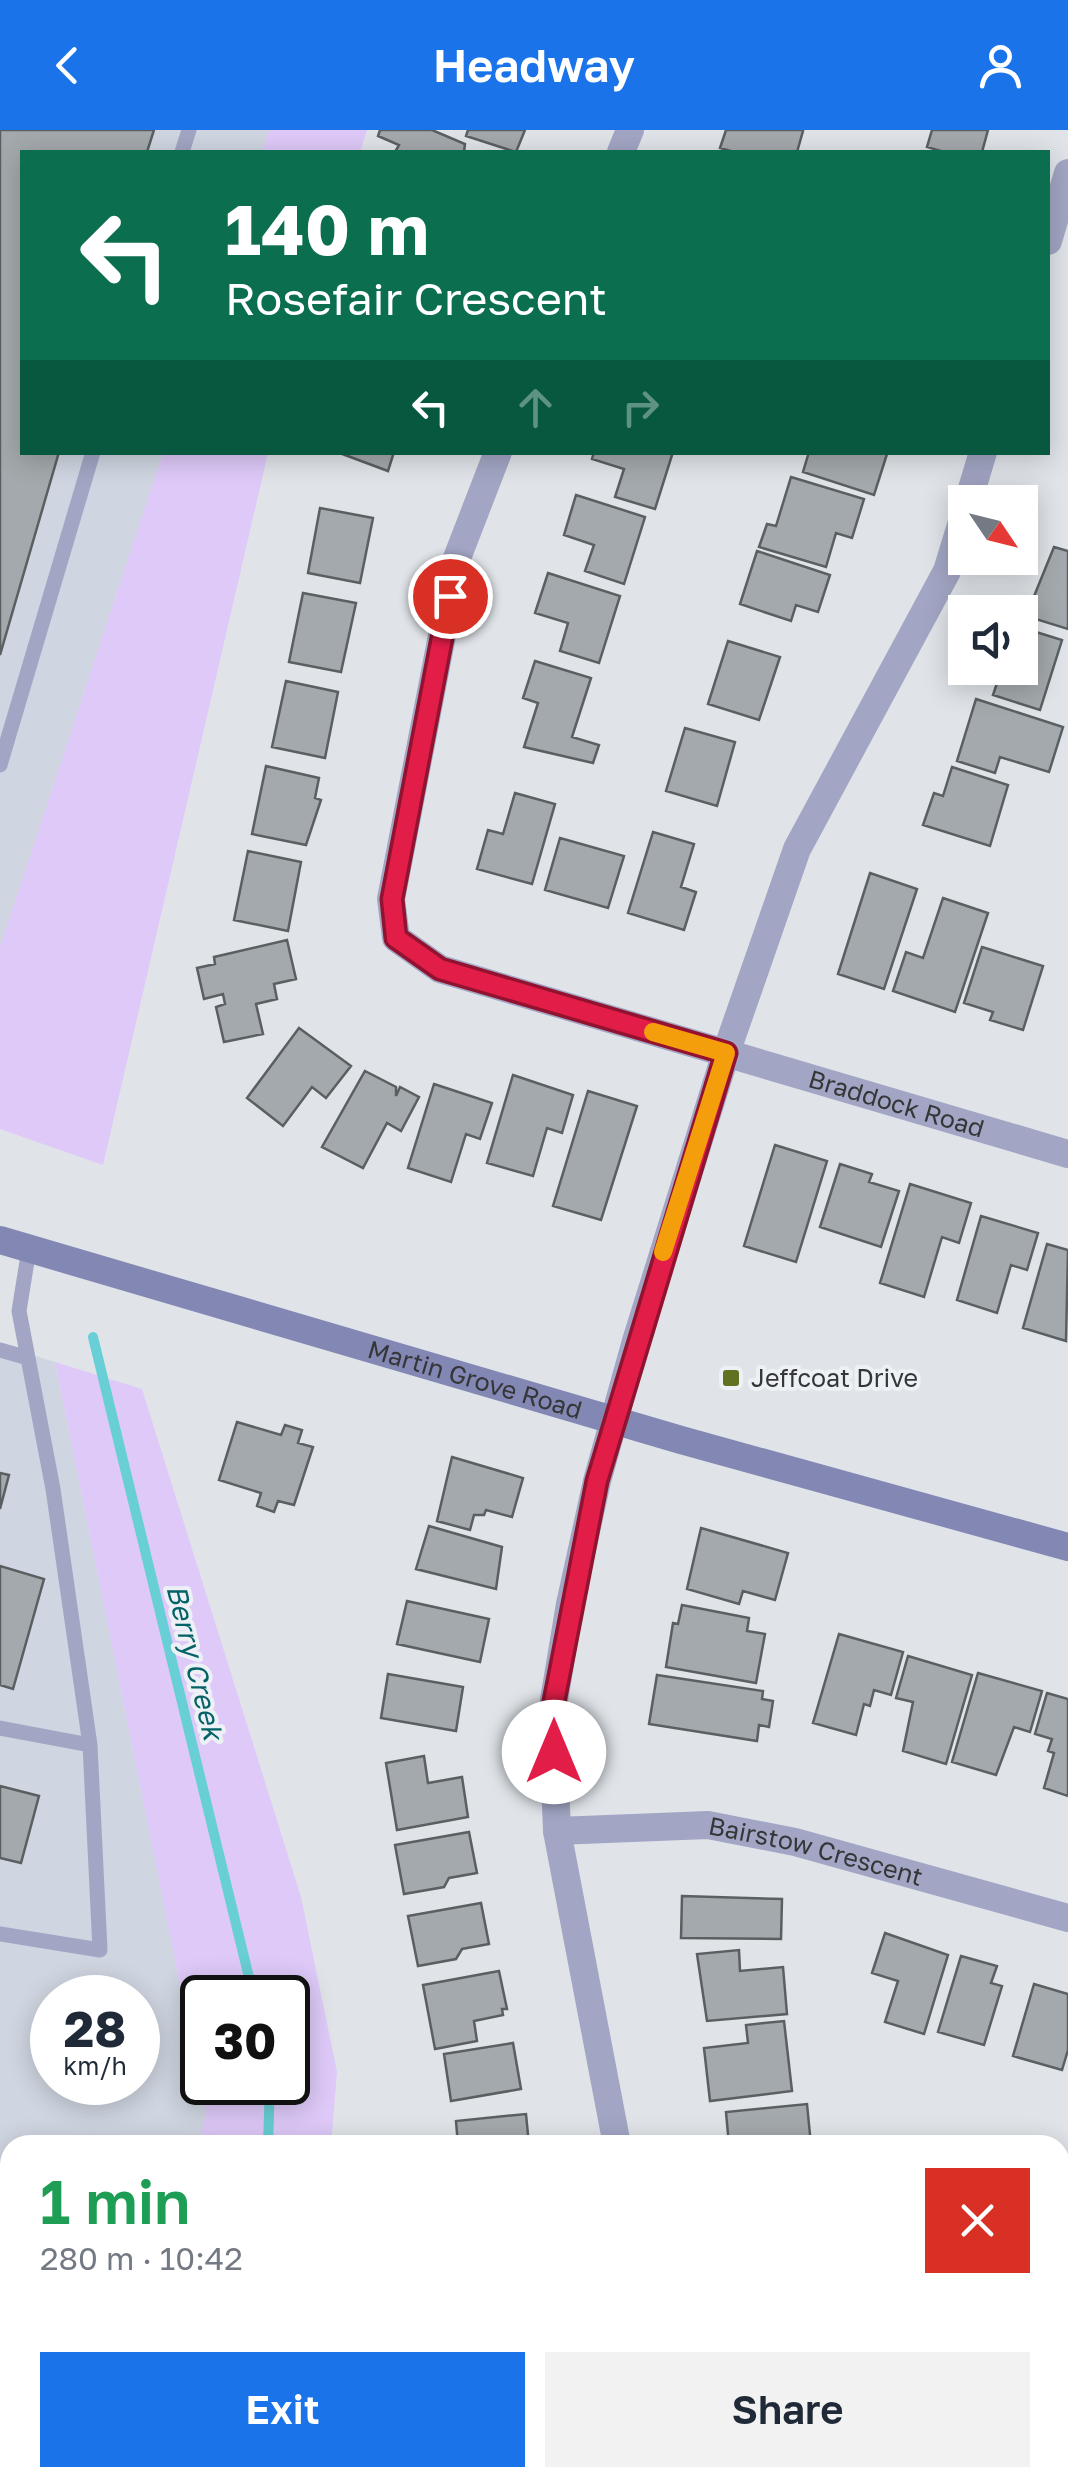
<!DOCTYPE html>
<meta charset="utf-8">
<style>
:root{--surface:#fff;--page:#f2f2f3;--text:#1f2937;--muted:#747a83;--accent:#1a73e8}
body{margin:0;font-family:"Golos Text",sans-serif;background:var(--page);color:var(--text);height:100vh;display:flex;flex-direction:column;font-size:38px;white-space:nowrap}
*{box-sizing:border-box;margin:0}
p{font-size:32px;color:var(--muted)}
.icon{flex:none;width:55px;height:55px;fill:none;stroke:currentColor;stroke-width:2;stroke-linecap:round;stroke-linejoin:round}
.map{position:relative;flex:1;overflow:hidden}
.side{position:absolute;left:0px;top:2005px;width:1070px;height:352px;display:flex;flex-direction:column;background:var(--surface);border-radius:30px 30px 0 0;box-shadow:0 5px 25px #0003}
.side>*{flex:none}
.banner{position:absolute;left:20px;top:20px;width:1030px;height:305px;border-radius:0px;box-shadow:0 5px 25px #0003;background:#0b6e4f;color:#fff;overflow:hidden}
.needle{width:65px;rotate:125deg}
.tools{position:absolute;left:948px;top:355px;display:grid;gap:20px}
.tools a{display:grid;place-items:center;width:90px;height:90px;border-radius:0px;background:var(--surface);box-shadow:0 5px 25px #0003;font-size:50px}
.speed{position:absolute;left:30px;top:1845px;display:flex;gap:20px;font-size:50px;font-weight:700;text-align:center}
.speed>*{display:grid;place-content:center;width:130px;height:130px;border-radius:50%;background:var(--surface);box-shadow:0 5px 25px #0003;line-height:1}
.speed small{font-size:25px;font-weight:400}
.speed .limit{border:5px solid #111;border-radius:15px;background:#fff;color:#111}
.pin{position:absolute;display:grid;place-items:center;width:85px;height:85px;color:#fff;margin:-42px;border:5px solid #fff;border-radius:50%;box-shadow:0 2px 10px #0007}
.me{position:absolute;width:110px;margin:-55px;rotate:0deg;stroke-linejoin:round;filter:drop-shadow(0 0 8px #0008)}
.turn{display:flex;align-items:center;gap:35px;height:210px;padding:0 40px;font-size:45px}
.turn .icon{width:130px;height:130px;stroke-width:2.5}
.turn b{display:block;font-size:70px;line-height:85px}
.lanes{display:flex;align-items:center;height:95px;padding:0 40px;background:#0003;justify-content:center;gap:50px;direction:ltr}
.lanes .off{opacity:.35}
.round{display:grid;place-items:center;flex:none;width:105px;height:105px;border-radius:0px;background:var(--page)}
.summary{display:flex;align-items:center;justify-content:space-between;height:170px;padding:0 40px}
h1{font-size:60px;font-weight:600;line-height:75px;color:#1e9e55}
.action{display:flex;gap:20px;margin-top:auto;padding:20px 40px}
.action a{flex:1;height:115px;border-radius:0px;background:var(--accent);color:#fff;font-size:40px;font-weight:600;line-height:115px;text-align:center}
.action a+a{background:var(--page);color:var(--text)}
header{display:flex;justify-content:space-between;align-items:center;height:130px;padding:0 40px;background:var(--accent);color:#fff;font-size:45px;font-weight:600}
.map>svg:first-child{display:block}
.built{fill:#cfd6e1;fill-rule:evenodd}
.green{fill:#dec9f8;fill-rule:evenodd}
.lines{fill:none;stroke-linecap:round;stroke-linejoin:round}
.stream{stroke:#68cfd6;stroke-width:10}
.building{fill:#a3a9ac;stroke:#5a5f62;stroke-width:2.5}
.service{stroke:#a2a6c4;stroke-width:15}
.minor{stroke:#a2a6c4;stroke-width:28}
.secondary{stroke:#8287b3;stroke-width:28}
.route-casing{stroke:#92132f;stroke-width:25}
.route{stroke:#e11d48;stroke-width:18}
.slow{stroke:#f59e0b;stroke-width:18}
.poi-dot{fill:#5f7221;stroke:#edf1f6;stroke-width:4}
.labels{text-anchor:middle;stroke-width:8;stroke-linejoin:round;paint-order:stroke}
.street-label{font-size:25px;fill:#353638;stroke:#edf1f6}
.poi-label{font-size:25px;fill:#353638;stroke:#edf1f6;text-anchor:start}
.water-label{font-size:28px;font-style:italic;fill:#046267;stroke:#edf1f6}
</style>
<header><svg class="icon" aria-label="back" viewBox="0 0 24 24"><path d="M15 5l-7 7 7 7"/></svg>Headway<svg class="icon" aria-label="person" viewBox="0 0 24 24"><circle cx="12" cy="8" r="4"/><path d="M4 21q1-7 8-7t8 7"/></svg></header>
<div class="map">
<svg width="1068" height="2356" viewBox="0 0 1068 2356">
<rect width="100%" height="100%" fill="#e0e4e9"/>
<!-- built -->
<path class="built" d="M0,0H269L262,22H22V322L163,323L0,817Z
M0,1215L55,1232L206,1985L198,2015H10V2348H86L83,2356H0ZM52,1868H138V1952H52Z"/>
<!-- green -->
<path class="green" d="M269,0H367L360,22H262Z
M163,323H268L103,1035L0,999V817Z
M55,1232L142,1259L301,1767L337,1942L331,2015H198L206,1985ZM202,1868H288V1952H202Z
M86,2348H244L241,2356H83Z"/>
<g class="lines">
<!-- stream -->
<path class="stream" d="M93,1207L254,1868
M268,2015L270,1952
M184,2356L187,2348"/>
</g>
<!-- building -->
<path class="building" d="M0,0H154L147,22H22V322H59L0,525Z
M380,0H432L465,14L464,22H395L399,15L378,6Z
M468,0H525L516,22L466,6Z
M726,0H801L803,1L797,22H734L720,18Z
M932,0H988L982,22H944L927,17Z
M337,322H394L388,341Z
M594,322H673L655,379L615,367L624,339L592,329Z
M809,322H881L887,324L874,365L803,342Z
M791,347L864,369L852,408L836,403L826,437L759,417L767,394L776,396Z
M576,365L645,387L624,454L585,441L594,415L564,405Z
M320,378L373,388L360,453L308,443Z
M1054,417L1068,421V499L1026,486Z
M757,421L830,445L818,482L796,475L791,491L740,474Z
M548,443L620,466L599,533L560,521L568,493L535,483Z
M303,463L356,473L341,542L289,532Z
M1020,497L1062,510L1040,580L993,565L1002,538H1020Z
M728,511L780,527L759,590L708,574Z
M535,531L591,548L572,607L599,615L593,633L524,617L538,573L523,568Z
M286,551L338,562L325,628L272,617Z
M976,569L1063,597L1049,642L1000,627L995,643L957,631Z
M685,598L735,612L717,676L666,661Z
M266,636L319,648L315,668L321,670L306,715L252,704Z
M952,637L1008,655L990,716L923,695L934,663L943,666Z
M515,663L555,674L532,754L477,739L488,700L503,704Z
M653,702L694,714L681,757L696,762L684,800L628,783Z
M560,708L624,726L608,778L545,760Z
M248,721L301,732L288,801L234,790Z
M870,743L917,759L884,859L838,844Z
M943,768L988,783L955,882L893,861L906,822L923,828Z
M287,810L296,849L274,854L277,869L256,874L263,904L224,912L216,877L225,874L223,864L204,869L197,838L215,834L214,827Z
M982,817L1043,836L1023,900L990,890L993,882L964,873Z
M299,898L351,936L326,968L312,957L283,996L247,968Z
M365,941L396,957V966L400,957L419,967L401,1001L387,993L363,1038L322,1017Z
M513,945L573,965L562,1003L547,998L533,1046L487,1033Z
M434,954L492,973L480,1009L466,1004L451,1052L408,1038Z
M588,961L637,976L601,1090L553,1076Z
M775,1015L827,1031L796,1132L744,1116Z
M840,1034L872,1044L869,1052L899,1061L881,1117L820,1097Z
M910,1054L971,1073L959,1113L942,1107L924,1167L880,1153Z
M981,1086L1038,1103L1027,1140L1011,1135L997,1183L957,1170Z
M1047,1114L1068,1120L1066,1211L1023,1198Z
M237,1292L281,1305L285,1295L302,1300L298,1313L313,1317L294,1375L278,1371L274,1382L257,1376L261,1363L219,1350Z
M452,1327L523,1348L512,1387L486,1380L484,1385H474L470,1400L437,1391Z
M0,1343L9,1345L0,1379Z
M429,1396L502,1417L496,1459L416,1439Z
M701,1398L788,1423L775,1470L743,1461L739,1474L687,1459Z
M0,1436L44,1449L13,1559L0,1555Z
M407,1471L489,1489L480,1532L397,1514Z
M682,1475L749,1488L747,1501L765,1504L756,1553L666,1537L673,1493L678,1494Z
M839,1504L903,1522L891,1565L874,1560L870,1576L864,1574L856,1605L813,1593Z
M908,1526L972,1545L946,1634L903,1621L913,1572L896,1568Z
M978,1543L1042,1561L1030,1602L1014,1597L996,1645L952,1632Z
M388,1544L463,1557L456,1601L381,1588Z
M657,1545L763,1561L762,1569L773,1571L769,1597L759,1595L757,1611L649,1594Z
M1047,1563L1068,1569V1666L1044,1658L1054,1623L1048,1621L1052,1609L1035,1604Z
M424,1626L428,1653L462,1647L468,1687L397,1700L386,1633Z
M0,1656L39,1666L21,1733L0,1728Z
M469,1702L477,1743L449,1748L444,1757L404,1764L395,1715Z
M682,1766L782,1769L781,1809L681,1808Z
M481,1773L489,1814L462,1819L456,1829L418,1836L408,1786Z
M885,1803L948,1825L924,1904L885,1892L898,1851L872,1843Z
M739,1820L740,1841L783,1837L787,1884L707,1891L697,1824Z
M961,1826L997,1836L991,1853L1002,1856L984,1915L938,1902Z
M499,1841L507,1879H502L503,1885L474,1891L477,1911L435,1919L423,1855Z
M1034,1854L1068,1864V1920L1062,1940L1013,1926Z
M784,1891L792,1961L710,1971L704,1918L748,1913L746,1895Z
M513,1913L521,1959L451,1971L444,1924Z
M807,1974L811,2015H729L726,1982Z
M526,1984L529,2015H458L456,1991Z
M1060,2103L1068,2105V2171L1063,2188Z
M422,2348H466L474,2351L472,2356H419Z
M713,2348H753L752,2351L769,2356H711Z
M868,2348H912L910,2356H865Z"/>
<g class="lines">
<!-- service -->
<path class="service" d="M182,22L189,0
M0,635L93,322
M0,1220L28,1228
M0,1598L90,1615L53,1359L19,1181L29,1119
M0,1804L100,1820L90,1615
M0,2063L10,2066
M0,2331L10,2325"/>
<!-- minor -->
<g class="minor">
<path d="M621,22L630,0"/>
<path d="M1048,111L1068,43"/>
<path id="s1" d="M498,322L457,428L391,769L396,808L440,839L1068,1024"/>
<path d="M968,372L983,322"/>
<path id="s2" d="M557,1701L708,1695L795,1712L1068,1788"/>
<path d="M617,2015L557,1701L552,1582L570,1474L597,1351L636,1211L726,923L797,719L947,441L965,382"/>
<path d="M1060,2299L1068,2301"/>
<path d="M609,2356L612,2348"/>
</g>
<!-- secondary -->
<path class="secondary" id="s3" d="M0,1110L681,1310L1068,1417"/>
</g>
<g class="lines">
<defs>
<path id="route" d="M450,466L392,769L396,808L440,839L726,923L597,1351L552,1582L554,1622"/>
</defs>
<!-- route casing -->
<use href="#route" class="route-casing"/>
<!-- route -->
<use href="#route" class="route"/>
<!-- slow -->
<path class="slow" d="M653,902L726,923L663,1122"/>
</g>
<!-- markers -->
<rect class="poi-dot" x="721" y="1238" width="20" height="20" rx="5"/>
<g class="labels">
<!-- street labels -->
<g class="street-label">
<text dy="9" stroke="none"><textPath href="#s1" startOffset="1030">Braddock Road</textPath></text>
<text dy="9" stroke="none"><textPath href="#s3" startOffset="495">Martin Grove Road</textPath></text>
<text dy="9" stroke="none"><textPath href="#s2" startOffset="262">Bairstow Crescent</textPath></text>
</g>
<!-- poi labels -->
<g class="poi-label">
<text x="751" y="1257">Jeffcoat Drive</text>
</g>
<!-- water labels -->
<g class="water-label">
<text transform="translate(195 1532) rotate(76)" y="10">Berry Creek</text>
</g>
</g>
</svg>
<div class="tools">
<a><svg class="needle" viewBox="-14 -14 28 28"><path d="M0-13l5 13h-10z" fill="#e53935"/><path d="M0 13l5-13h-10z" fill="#747a83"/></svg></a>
<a><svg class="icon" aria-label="sound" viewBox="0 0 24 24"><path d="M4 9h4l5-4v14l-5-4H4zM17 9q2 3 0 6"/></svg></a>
</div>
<div class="speed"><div>28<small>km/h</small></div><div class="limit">30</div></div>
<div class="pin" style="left:450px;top:466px;background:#d93025"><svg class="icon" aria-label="arrive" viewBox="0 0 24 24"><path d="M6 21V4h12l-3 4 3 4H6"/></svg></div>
<svg class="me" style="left:554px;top:1622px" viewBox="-20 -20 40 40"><circle r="19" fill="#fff"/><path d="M0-13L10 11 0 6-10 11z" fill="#e11d48"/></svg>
<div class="banner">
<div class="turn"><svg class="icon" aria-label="left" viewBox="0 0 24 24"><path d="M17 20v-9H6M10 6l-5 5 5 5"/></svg><div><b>140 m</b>Rosefair Crescent</div></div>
<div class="lanes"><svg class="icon" aria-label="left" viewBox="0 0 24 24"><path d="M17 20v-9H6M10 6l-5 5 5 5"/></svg><svg class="icon off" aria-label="ahead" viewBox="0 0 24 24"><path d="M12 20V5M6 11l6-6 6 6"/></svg><svg class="icon off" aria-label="right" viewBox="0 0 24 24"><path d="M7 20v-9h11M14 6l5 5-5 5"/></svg></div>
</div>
<section class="side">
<div class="summary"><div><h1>1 min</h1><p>280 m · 10:42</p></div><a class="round" style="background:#d93025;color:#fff"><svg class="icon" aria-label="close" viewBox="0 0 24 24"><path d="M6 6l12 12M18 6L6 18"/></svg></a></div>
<div class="action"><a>Exit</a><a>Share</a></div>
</section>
</div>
